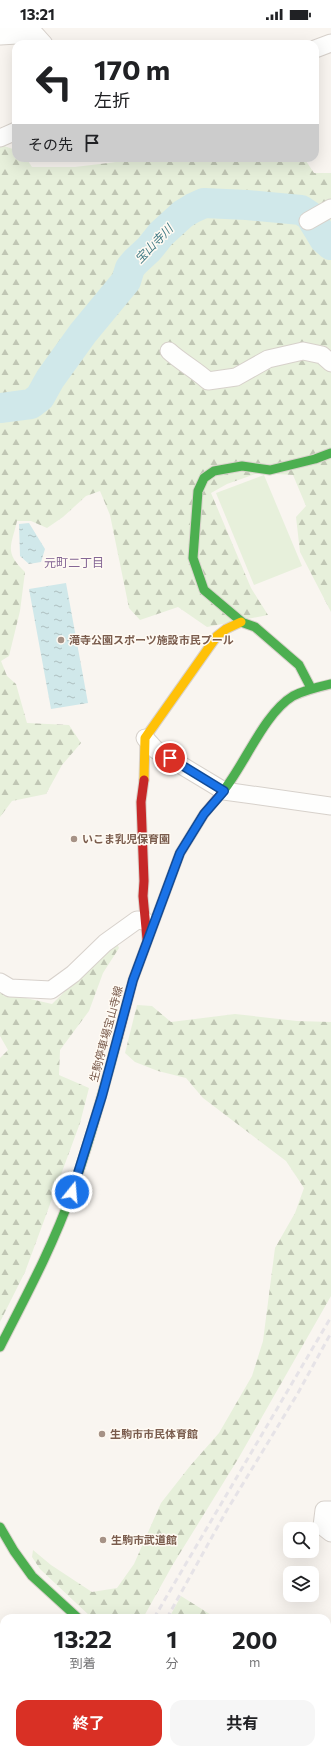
<!DOCTYPE html>
<html lang="ja">
<meta charset="utf-8">
<style>
:root{--surface:#fff;--page:#f6f6f6;--text:#202124;--muted:#757577;--accent:#d93025}
body{margin:0;font-family:Commissioner,"Noto Sans JP",sans-serif;background:var(--page);color:var(--text);height:100vh;display:flex;flex-direction:column;font-size:15px;white-space:nowrap}
*{box-sizing:border-box;margin:0}
p{font-size:13px;color:var(--muted)}
.icon{flex:none;width:22px;height:22px;fill:none;stroke:currentColor;stroke-width:2;stroke-linecap:round;stroke-linejoin:round}
.map{position:relative;flex:1;overflow:hidden}
.details{position:absolute;left:0px;top:1586px;width:331px;height:140px;display:flex;flex-direction:column;background:var(--surface);border-radius:12px 12px 0 0;box-shadow:0 4px 16px #0002}
.details>*{flex:none}
.guide{position:absolute;left:12px;top:12px;width:307px;height:122px;border-radius:12px;box-shadow:0 4px 16px #0002;background:#fff;color:var(--text);overflow:hidden}
.fabs{position:absolute;left:283px;top:1494px;display:grid;gap:8px}
.fabs a{display:grid;place-items:center;width:36px;height:36px;border-radius:8px;background:var(--surface);box-shadow:0 4px 16px #0002;font-size:20px}
.pin{position:absolute;display:grid;place-items:center;width:34px;height:34px;color:#fff;margin:-17px;border:2px solid #fff;border-radius:50%;box-shadow:0 1px 4px #0007}
.me{position:absolute;width:44px;margin:-22px;rotate:17deg;stroke-linejoin:round;filter:drop-shadow(0 0 3px #0008)}
.turn{display:flex;align-items:center;gap:14px;height:84px;padding:0 16px;font-size:18px}
.turn .icon{width:52px;height:52px;stroke-width:2.5}
.turn b{display:block;font-size:28px;line-height:34px}
.then{display:flex;align-items:center;height:38px;padding:0 16px;background:#0003;gap:8px;font-size:15px}
.eta{display:flex;justify-content:space-evenly;align-items:center;height:68px;text-align:center}
.eta b{font-size:24px;font-weight:700;line-height:28px}
.button{display:flex;gap:8px;margin-top:auto;padding:8px 16px}
.button a{flex:1;height:46px;border-radius:12px;background:var(--accent);color:#fff;font-size:16px;font-weight:700;line-height:46px;text-align:center}
.button a+a{background:var(--page);color:var(--text)}
.status{display:flex;justify-content:space-between;align-items:center;height:28px;padding:0 20px;background:var(--surface);direction:ltr}
.status svg{height:11px;fill:currentColor}
.map>svg:first-child{display:block}
.forest{fill:url(#forest-firs)}
.garden{fill:#e7f0db}
.water{fill:url(#water-ripples)}
.lines{fill:none;stroke-linecap:round;stroke-linejoin:round}
.river{stroke:#d0e8ea;stroke-width:30}
.street-casing{stroke:#d7d1cb;stroke-width:19}
.fast-casing{stroke:#d9d2cb;stroke-width:11}
.slow-casing{stroke:#d9d2cb;stroke-width:11}
.jam-casing{stroke:#d9d2cb;stroke-width:11}
.street{stroke:#fefefd;stroke-width:17}
.fast{stroke:#4caf50;stroke-width:9}
.slow{stroke:#ffc107;stroke-width:9}
.jam{stroke:#c62828;stroke-width:9}
.rail{stroke:#e6e3e7;stroke-width:3;stroke-dasharray:6 4;stroke-linecap:butt}
.route-casing{stroke:#114b97;stroke-width:10}
.route{stroke:#1a73e8;stroke-width:7}
.poi-dot{fill:#a69286;stroke:#fffaf3;stroke-width:1.5}
.labels{text-anchor:middle;stroke-width:3;stroke-linejoin:round;paint-order:stroke}
.poi-label{font-size:11px;font-weight:bold;fill:#7a5c4d;stroke:#fffaf3;text-anchor:start}
.street-label{font-size:11px;fill:#7a5c4d;stroke:#fffaf3}
.water-label{font-size:12px;font-style:italic;fill:#437c86;stroke:#fffaf3}
.neighbourhood-label{font-size:12px;fill:#846695;stroke:#fffaf3}
</style>
<div class="status"><b>13:21</b><svg viewBox="0 0 49 12"><path d="M0 12V9h3v3zM5 12V6h3v6zM10 12V3h3v9zM15 12V0h3v12zM26 1h20v11H26zM47 4h2v5h-2z"/></svg></div>
<div class="map">
<svg width="331" height="1726" viewBox="0 0 331 1726">
<defs>
<pattern id="forest-firs" width="22" height="20" patternUnits="userSpaceOnUse"><rect width="22" height="20" fill="#e7f0db"/><path d="M5 1l3.5 6h-7zM16 11l3.5 6h-7z" fill="#c0c6b4"/></pattern>
<pattern id="water-ripples" width="26" height="14" patternUnits="userSpaceOnUse"><rect width="26" height="14" fill="#d0e8ea"/><path d="M2 4q2-2 4 0t4 0M15 11q2-2 4 0t4 0" fill="none" stroke="#aebfc0"/></pattern>
</defs>
<rect width="100%" height="100%" fill="#f9f5f0"/>
<!-- forest -->
<path class="forest" d="M1,117L16,122V130H26L32,139H75L116,134L119,130H304L314,145H331V584L300,524L296,489L306,478L293,447L258,445L227,456L211,465L251,560L268,587L207,599L178,579L140,592L129,580L110,487L100,463L86,468L63,489L47,500L31,493H17C11,519 4,524 25,544L20,583L9,628L1,633L7,648L16,656L27,695L69,697L81,715L62,737L46,766L12,773L0,789V118Z
M116,913L119,920L103,945L89,983L60,1022L59,1047L89,1060L80,1095L25,1244L0,1294V1030L8,1022L0,1008V964L52,976Z
M137,977L152,978L171,994L235,986L297,993L331,994V1268L238,1431L172,1538L143,1590H92L40,1541L32,1529L33,1522L51,1537L92,1564L117,1560L134,1536L161,1475L190,1438L219,1405L252,1348L263,1313L275,1220L295,1185L304,1160L286,1133L203,1070L186,1050L158,1043L135,1034L125,1025Z
M181,1568L216,1590H169Z
M331,1626V1642L327,1645V1627Z
M4,1629V1713H0V1630Z
M209,1722H236L232,1726H211Z"/>
<!-- garden -->
<path class="garden" d="M264,447L302,538L254,557L216,465Z"/>
<!-- water -->
<path class="water" d="M29,495L45,521L41,534L29,536L20,528L19,496Z
M66,555L88,675L51,681L29,561Z"/>
<g class="lines">
<!-- river -->
<path class="river" d="M0,380L31,376L40,369L50,351L83,305L126,253L130,240L135,234L149,221L161,206L183,186L193,180L204,175L247,177L301,182L310,188L324,211L331,217"/>
<defs>
<path id="street" d="M0,8L35,6L44,16
M315,21L331,15
M0,110L16,103
M308,193L331,180
M169,323C181,334 196,342 208,353L236,349L268,331L303,323L322,327L331,335
M145,710L156,722L224,763L331,778
M0,954L10,960L51,962L73,946L105,915L137,892L145,893
M331,1482H324L322,1498L331,1505"/>
<path id="fast" d="M241,594L255,599L299,637L311,660
M242,594L204,562L193,530L198,463L204,450L214,443L242,438L270,442L315,431L331,425
M220,767C243,741 263,686 293,668C305,662 318,659 331,656
M0,1319C26,1268 53,1218 72,1164C90,1113 104,1061 118,1009
M0,1499L14,1523L32,1548L78,1590"/>
<path id="slow" d="M144,752L145,710L217,608L226,601L241,594
M0,1724L16,1722"/>
<path id="jam" d="M144,752L141,774L144,853L143,868L147,911
M118,1009L133,952L180,825L204,786L220,767"/>
</defs>
<!-- street casing -->
<use href="#street" class="street-casing"/>
<!-- fast casing -->
<use href="#fast" class="fast-casing"/>
<!-- slow casing -->
<use href="#slow" class="slow-casing"/>
<!-- jam casing -->
<use href="#jam" class="jam-casing"/>
<!-- street -->
<use href="#street" class="street"/>
<!-- fast -->
<use href="#fast" class="fast"/>
<!-- slow -->
<use href="#slow" class="slow"/>
<!-- jam -->
<use href="#jam" class="jam"/>
<!-- rail -->
<path class="rail" d="M154,1590L331,1289
M167,1590L227,1482L298,1365L331,1305
M75,1726L78,1722
M90,1726L92,1722"/>
</g>
<g class="lines">
<defs>
<path id="route" d="M72,1164L102,1068L133,952L180,825L204,786L224,763L170,730"/>
</defs>
<!-- route casing -->
<use href="#route" class="route-casing"/>
<!-- route -->
<use href="#route" class="route"/>
</g>
<!-- markers -->
<g class="poi-dot">
<circle cx="61" cy="612" r="4"/>
<circle cx="74" cy="811" r="4"/>
<circle cx="102" cy="1406" r="4"/>
<circle cx="103" cy="1512" r="4"/>
</g>
<g class="labels">
<!-- poi labels -->
<g class="poi-label">
<text x="69" y="616">滝寺公園スポーツ施設市民プール</text>
<text x="82" y="815">いこま乳児保育園</text>
<text x="110" y="1410">生駒市市民体育館</text>
<text x="111" y="1516">生駒市武道館</text>
</g>
<!-- street labels -->
<g class="street-label">
<text transform="translate(106 1006) rotate(-75)" y="4">生駒停車場宝山寺線</text>
</g>
<!-- water labels -->
<g class="water-label">
<text transform="translate(154 216) rotate(-46)" y="4">宝山寺川</text>
</g>
<!-- neighbourhood labels -->
<g class="neighbourhood-label">
<text x="74" y="539">元町二丁目</text>
</g>
</g>
</svg>
<div class="fabs">
<a><svg class="icon" aria-label="search" viewBox="0 0 24 24"><circle cx="10" cy="10" r="6"/><path d="M15 15l6 6"/></svg></a>
<a><svg class="icon" aria-label="layers" viewBox="0 0 24 24"><path d="M12 4l9 5-9 5-9-5zM3 14l9 5 9-5"/></svg></a>
</div>
<div class="pin" style="left:170px;top:730px;background:#d93025"><svg class="icon" aria-label="arrive" viewBox="0 0 24 24"><path d="M6 21V4h12l-3 4 3 4H6"/></svg></div>
<svg class="me" style="left:72px;top:1164px" viewBox="-20 -20 40 40"><circle r="17" fill="#1a73e8" stroke="#fff" stroke-width="3"/><path d="M0-11L8 9 0 5-8 9z" fill="#fff"/></svg>
<div class="guide">
<div class="turn"><svg class="icon" aria-label="left" viewBox="0 0 24 24"><path d="M17 20v-9H6M10 6l-5 5 5 5"/></svg><div><b>170 m</b>左折</div></div>
<div class="then">その先<svg class="icon" aria-label="arrive" viewBox="0 0 24 24"><path d="M6 21V4h12l-3 4 3 4H6"/></svg></div>
</div>
<section class="details">
<div class="eta">
<div><b>13:22</b><p>到着</p></div>
<div><b>1</b><p>分</p></div>
<div><b>200</b><p>m</p></div>
</div>
<div class="button"><a>終了</a><a>共有</a></div>
</section>
</div>
